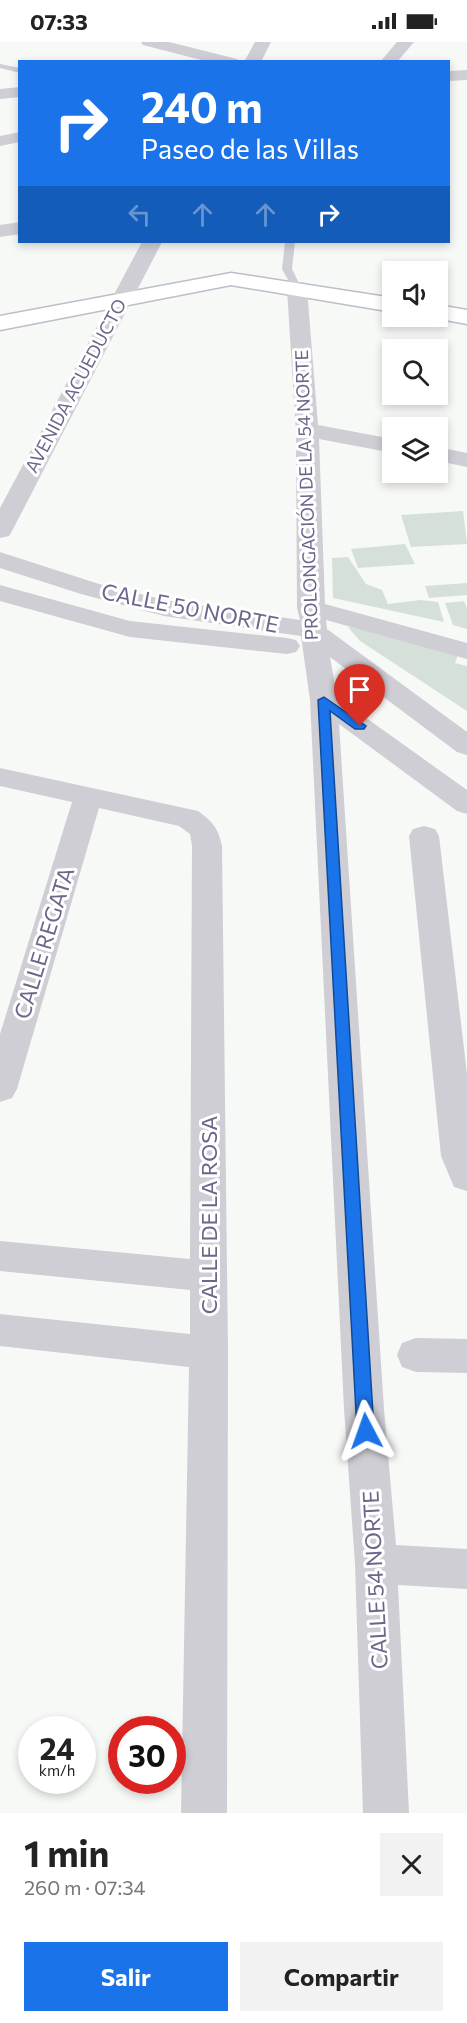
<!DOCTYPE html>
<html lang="es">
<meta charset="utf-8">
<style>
:root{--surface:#fff;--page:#f2f2f2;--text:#222;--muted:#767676;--accent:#1a73e8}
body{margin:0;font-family:Commissioner,sans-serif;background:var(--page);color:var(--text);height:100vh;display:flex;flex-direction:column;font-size:22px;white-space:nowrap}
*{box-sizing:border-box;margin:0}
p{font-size:20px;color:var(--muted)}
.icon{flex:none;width:33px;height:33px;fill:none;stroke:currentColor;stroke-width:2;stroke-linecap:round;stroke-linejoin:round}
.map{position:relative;height:1771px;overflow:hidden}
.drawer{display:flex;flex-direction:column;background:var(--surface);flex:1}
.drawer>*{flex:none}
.banner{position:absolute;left:18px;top:18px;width:432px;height:183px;border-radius:0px;box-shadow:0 3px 9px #0003;background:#1a73e8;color:#fff;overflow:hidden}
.controls{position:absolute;left:382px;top:219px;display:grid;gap:12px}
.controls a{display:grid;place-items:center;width:66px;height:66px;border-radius:0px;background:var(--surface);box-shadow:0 3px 9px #0003;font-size:30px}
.speed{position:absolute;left:18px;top:1674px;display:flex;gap:12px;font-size:30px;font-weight:700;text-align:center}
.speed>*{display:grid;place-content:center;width:78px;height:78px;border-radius:50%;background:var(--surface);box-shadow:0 3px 9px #0003;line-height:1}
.speed small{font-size:15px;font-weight:400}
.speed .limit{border:9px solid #d22;background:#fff;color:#111}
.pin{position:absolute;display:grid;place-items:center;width:51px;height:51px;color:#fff;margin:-62px -26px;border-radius:50% 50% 50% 0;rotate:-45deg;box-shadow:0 0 6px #0007}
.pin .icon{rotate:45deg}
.me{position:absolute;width:66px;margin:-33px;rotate:356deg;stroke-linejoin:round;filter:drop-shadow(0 0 4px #0008)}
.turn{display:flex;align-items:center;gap:21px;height:126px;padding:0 24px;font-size:27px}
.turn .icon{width:78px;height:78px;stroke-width:2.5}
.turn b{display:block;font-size:42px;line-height:51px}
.lanes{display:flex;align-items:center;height:57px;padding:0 24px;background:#0003;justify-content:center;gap:30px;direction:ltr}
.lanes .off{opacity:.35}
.round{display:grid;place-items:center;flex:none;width:63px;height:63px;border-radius:0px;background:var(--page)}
.head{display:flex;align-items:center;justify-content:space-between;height:102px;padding:0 24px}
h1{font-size:36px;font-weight:700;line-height:45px}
.action{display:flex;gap:12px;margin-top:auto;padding:12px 24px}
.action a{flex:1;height:69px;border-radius:0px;background:var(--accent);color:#fff;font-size:24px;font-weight:700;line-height:69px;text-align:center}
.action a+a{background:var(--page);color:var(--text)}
.status{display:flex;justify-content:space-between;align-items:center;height:42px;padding:0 30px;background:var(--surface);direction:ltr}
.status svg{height:16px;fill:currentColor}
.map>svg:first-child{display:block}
.green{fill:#d5e0d8}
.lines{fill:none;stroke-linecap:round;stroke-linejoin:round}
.secondary-casing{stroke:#bfbdc7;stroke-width:3}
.lane{fill:#cfced4;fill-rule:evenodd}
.street{fill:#cfced4;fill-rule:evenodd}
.secondary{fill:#fff;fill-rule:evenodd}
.route{fill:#1a73e8;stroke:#114b97;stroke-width:1.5}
.labels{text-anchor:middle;stroke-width:6;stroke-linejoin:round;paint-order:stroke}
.far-street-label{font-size:18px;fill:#6b668a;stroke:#fff}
.street-label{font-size:22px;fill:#6b668a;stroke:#fff}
</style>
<div class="status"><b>07:33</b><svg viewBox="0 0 49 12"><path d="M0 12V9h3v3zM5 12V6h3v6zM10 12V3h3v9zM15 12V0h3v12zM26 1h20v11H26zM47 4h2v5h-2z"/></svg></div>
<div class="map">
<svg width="467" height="1771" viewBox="0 0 467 1771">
<rect width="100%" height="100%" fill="#f7f9f6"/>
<!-- green -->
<path class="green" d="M463,469L467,502L411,505L401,473Z
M405,502L415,522L358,526L351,507Z
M348,515L366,542L382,548L388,562L420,558L438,560L444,580L333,556L332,516Z
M467,541V553L429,556L425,544Z
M464,559L467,566V587L453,583L445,561Z
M348,585L408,589L459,610L455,621L467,624V669L360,599Z"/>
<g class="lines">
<defs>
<path id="secondary" d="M231,231L393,256V270L231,243L0,288V274Z
M438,263L467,268V282L430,275L438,274Z"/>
</defs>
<!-- secondary casing -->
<use href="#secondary" class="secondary-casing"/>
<!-- lane -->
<path class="lane" d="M0,22L20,26V31L0,26Z
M285,200H295L292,227L302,247L300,249H294L282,227Z"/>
<!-- street -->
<path class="street" d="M141,0H169L237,17L239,20H209L143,3Z
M255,0H271L261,20H244Z
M397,0H414L397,20H380Z
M467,28V38L448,39V29Z
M20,45V55L0,57V47Z
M20,90V100L0,104V94Z
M20,180V192L0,195V183Z
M142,200H162L12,489L9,494L0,496V466Z
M297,241L304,243L307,247L318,383L393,397V411L319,397L325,562L467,601V617L326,578L327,587L467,690V713L457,710L330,615L337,655L467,748V772L457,769L339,682L384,1367L396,1503L467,1507V1547L398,1543L409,1771H363L355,1522L344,1367L310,658L301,594L164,574L81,552L0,526V510L99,542L165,558L300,578L297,566L296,391L287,247L290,243Z
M438,405L467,411V425L438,419Z
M0,543L130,579L287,596L296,598L300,604L296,610L287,612L130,595L0,559Z
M0,726L198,769C213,780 218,786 222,804L228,1311L227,1771H181L189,1325L0,1304V1272L190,1292V1248L0,1229V1199L190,1217L192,804L190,792L179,784L99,766L17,1047L12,1056L0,1060V992L72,760L0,744Z
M424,784L435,787L439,794L467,1032V1149L454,1145L441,1114L409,794L413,787Z
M416,1296L467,1297V1331L416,1330L402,1325L397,1313L402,1301Z"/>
<!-- secondary -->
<use href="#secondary" class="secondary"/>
</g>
<!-- route -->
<path class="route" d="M324,655L366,684L364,687H355L330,669L374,1389L372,1395L366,1397L359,1395L357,1389L318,658Z"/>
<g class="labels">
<!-- far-street labels -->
<g class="far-street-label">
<text transform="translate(76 344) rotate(-62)" y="6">AVENIDA ACUEDUCTO</text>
<text transform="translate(307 453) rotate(-92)" y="6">PROLONGACIÓN DE LA 54 NORTE</text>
</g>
<!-- street labels -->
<g class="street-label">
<text transform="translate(190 566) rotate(11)" y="8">CALLE 50 NORTE</text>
<text transform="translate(44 901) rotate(-73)" y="8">CALLE REGATA</text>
<text transform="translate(209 1173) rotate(-90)" y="8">CALLE DE LA ROSA</text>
<text transform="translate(375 1538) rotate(-93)" y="8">CALLE 54 NORTE</text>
</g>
</g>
</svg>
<div class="controls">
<a><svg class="icon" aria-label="sound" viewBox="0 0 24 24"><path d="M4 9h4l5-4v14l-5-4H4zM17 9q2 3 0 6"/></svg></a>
<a><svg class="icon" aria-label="search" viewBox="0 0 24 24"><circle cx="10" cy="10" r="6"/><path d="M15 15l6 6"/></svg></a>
<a><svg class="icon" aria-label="layers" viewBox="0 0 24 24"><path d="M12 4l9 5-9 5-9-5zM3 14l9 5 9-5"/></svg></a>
</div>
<div class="speed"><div>24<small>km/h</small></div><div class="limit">30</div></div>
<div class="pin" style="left:360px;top:684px;background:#d93025"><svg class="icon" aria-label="arrive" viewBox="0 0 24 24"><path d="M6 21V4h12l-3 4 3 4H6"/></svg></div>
<svg class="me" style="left:366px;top:1389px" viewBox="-20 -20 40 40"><path d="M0-17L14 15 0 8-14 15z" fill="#1a73e8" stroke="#fff" stroke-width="4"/></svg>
<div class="banner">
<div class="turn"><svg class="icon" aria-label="right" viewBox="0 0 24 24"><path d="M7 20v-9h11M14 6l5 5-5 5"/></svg><div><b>240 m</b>Paseo de las Villas</div></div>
<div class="lanes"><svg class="icon off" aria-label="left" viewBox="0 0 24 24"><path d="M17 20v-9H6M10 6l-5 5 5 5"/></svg><svg class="icon off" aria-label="ahead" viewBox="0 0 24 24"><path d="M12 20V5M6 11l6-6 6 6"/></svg><svg class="icon off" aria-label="ahead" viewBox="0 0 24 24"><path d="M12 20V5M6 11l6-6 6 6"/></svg><svg class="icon" aria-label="right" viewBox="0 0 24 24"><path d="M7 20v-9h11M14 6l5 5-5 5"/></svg></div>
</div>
</div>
<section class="drawer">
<div class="head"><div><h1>1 min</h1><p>260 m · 07:34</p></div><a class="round"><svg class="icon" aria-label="close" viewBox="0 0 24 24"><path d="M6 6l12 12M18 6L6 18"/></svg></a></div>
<div class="action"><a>Salir</a><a>Compartir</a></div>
</section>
